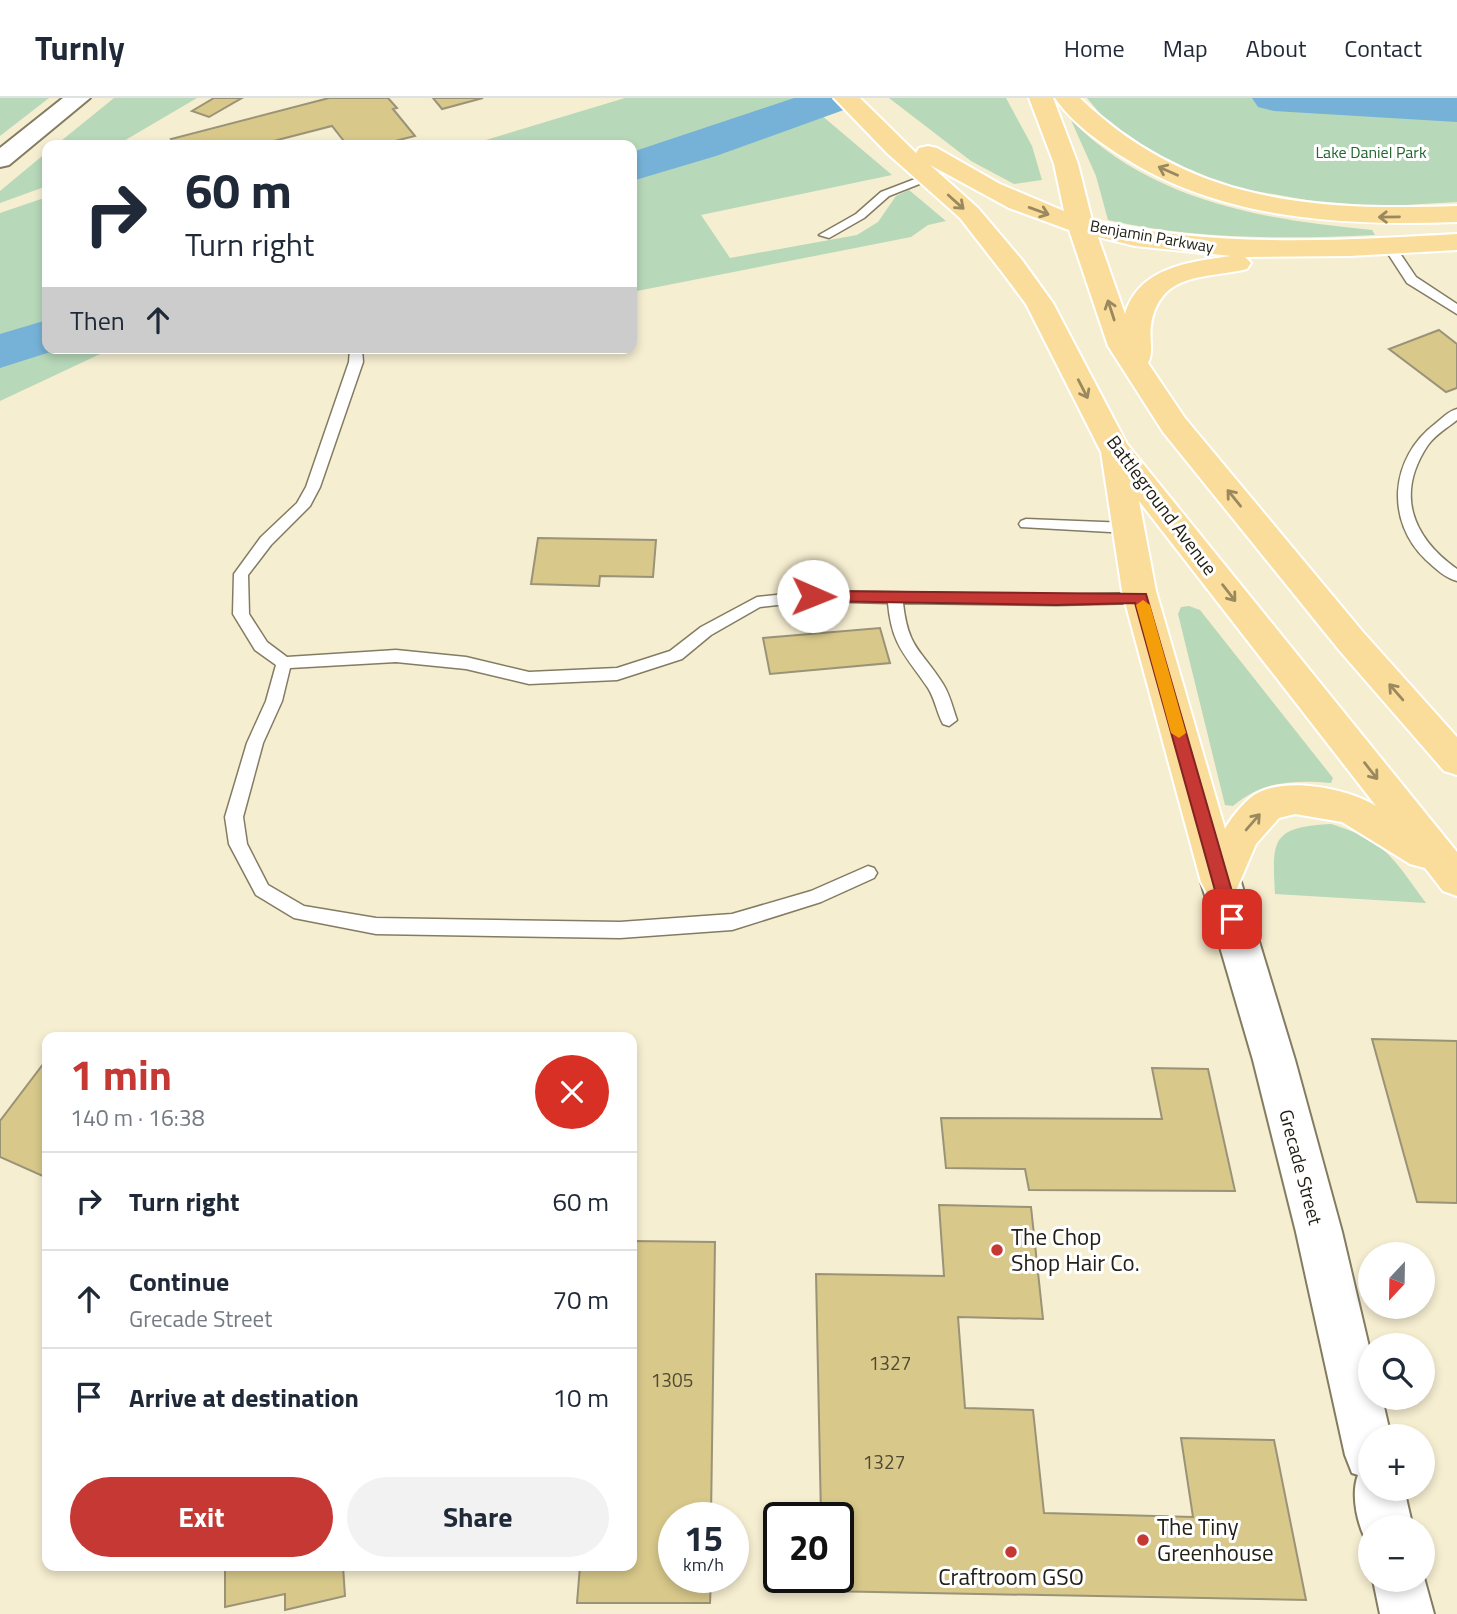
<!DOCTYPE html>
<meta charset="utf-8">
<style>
:root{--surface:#fff;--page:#f2f2f3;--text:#1f2937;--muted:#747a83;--line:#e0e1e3;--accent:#c63834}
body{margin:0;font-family:"Titillium Web",sans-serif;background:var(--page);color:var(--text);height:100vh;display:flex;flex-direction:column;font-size:26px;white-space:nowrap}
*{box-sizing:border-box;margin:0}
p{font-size:23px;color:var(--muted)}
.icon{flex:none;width:38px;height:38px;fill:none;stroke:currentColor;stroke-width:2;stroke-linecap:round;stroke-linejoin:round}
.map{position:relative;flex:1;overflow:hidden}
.side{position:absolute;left:42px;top:934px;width:595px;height:539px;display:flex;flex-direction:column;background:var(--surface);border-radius:14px;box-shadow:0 4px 10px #0003}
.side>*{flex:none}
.hud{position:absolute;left:42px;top:42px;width:595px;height:214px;border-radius:14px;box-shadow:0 4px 10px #0003;background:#fff;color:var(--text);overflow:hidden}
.needle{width:46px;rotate:202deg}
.buttons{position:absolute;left:1358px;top:1144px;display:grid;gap:14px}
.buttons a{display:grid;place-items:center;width:77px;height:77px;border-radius:50%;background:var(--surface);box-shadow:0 4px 10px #0003;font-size:35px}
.speed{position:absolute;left:658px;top:1404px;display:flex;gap:14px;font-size:35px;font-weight:700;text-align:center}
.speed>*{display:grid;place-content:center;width:91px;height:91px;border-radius:50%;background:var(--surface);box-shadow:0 4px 10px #0003;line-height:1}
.speed small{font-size:18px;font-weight:400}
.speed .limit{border:4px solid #111;border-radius:10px;background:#fff;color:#111}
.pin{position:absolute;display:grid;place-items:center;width:60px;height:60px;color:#fff;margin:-30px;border-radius:14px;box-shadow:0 4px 10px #0006}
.me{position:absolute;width:77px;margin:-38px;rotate:91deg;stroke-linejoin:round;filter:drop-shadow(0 0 5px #0008)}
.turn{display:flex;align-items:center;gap:24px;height:147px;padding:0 28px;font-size:32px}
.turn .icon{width:91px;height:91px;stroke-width:2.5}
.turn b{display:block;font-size:49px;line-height:60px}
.then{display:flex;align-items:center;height:66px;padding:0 28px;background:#0003;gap:14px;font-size:26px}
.round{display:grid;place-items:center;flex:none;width:74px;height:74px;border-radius:37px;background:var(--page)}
.head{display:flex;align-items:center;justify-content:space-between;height:119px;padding:0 28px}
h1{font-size:42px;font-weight:700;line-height:52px;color:var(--accent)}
.cta{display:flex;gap:14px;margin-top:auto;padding:14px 28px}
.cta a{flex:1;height:80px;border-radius:42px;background:var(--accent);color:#fff;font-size:28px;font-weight:700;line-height:80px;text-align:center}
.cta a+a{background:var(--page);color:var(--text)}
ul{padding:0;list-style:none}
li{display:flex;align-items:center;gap:21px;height:98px;padding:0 28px;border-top:2px solid var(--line)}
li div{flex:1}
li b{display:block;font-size:26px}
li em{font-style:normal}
header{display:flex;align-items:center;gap:42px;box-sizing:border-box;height:98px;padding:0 35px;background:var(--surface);border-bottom:2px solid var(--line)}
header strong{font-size:33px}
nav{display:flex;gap:38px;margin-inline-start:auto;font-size:24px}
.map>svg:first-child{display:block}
.green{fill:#b7d8b9}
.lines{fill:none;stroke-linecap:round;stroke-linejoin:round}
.river{fill:#76b2d8;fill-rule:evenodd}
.building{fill:#d8c88a;stroke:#9a9378;stroke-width:2}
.lane-casing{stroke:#837c62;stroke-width:3}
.secondary-casing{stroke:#837c62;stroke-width:4}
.primary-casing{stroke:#fff;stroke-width:4}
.lane{fill:#fff;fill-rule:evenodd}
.secondary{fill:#fff;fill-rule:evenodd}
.primary{fill:#fbdd9b;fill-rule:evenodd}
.oneway{stroke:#9a885f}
.route{fill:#c63834;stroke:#812422;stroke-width:2}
.slow{fill:#f59e0b}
.poi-dot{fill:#c63834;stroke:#fff;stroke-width:2.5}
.labels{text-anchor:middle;stroke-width:6;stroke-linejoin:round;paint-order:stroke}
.far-park-label{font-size:16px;fill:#23672e;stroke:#fff}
.far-street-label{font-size:16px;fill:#232016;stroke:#fff}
.street-label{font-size:19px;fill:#232016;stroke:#fff}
.near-number-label{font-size:19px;fill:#504a33}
.near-poi-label{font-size:23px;fill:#232016;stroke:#fff;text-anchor:start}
</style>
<header>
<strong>Turnly</strong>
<nav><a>Home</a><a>Map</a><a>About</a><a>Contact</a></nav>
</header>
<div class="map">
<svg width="1457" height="1516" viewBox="0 0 1457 1516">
<rect width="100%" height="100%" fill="#f6eed1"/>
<!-- green -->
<path class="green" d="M0,0H49L0,38Z
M114,0H197L117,47H56Z
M625,0H801L892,77L701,117L730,160L857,137L878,124L896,98L909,92L946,123L928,127L911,139L632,194V47H469Z
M889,0H1006L1032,48L1042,82L1014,86L971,63Z
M1087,0H1457V104L1352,110L1221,87L1118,37Z
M1071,22C1151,103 1263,122 1372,132L1375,137C1284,141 1197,142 1108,122L1096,78Z
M47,54V88L0,105V93Z
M47,99V250H113L0,303V115Z
M1189,508L1200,512L1333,680L1331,685C1294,682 1262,683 1233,708L1225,707L1178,516L1181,509Z
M1331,726C1386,743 1393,760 1426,805L1275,796C1272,742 1271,729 1331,726Z"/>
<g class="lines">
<!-- river -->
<path class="river" d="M794,0H858L852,9L716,58L632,83V54Z
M1252,0H1457V24L1274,13L1258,9Z
M47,222V250H63L0,270V236Z"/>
</g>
<!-- building -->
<path class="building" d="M214,0H242L209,19L192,13Z
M329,0H388L397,10L393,11L415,38L379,47H347L332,28L258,47H176L171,41Z
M433,0H483L442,11Z
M1439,232L1457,246V290L1446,294L1389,251Z
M538,440L656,442L653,479L600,478L599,488L531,486Z
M880,530L890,565L770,576L763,540Z
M1372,941L1457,943V1105L1417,1104Z
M47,961V1075L45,1079L0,1059V1023Z
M1152,970L1208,971L1235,1093L1029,1092L1025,1071L946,1070L941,1020L1162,1021Z
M939,1107L1031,1109L1043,1221L958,1219L965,1310L1033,1312L1044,1415L1193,1419L1181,1340L1274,1342L1306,1502L823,1493L822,1479H838V1419H821L816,1176L944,1178Z
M632,1143L715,1144L711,1419H674V1479H711L710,1505H577L580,1468H632Z
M225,1468H343L345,1498L285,1512V1496L225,1509Z"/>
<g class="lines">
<defs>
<path id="lane" d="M928,76L932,77V81L889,98L864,120L829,140L819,137L856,116L881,94Z
M1389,144L1393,145L1416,179L1457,206V216L1407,185L1383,148Z
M350,250H362L363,264L320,389L310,408L271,447L248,477L249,516L267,544L287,559L396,552L466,559L529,574L617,570L670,553L701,529L757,499L813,493L1056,497L1141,495L1149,500L1141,505L1056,507L903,505C908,551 921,551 943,586C950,597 953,611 957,622L949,628L943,626C937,615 935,601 928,590C905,556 892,548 888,505L813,503L760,509L711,537L682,561L617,582L529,586L466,571L396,564L290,570L282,603L263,645L243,719L247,746L268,787L304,808L376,820L620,824L732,816L811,793L868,768L874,770L877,775L874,780L821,804L732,832L620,840L376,836L294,820L256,797L229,746L225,719L247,645L266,603L276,567L255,552L233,516L234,476L261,439L297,405L306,389L349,264Z
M1457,311V322C1447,330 1435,337 1428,347C1395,396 1412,439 1457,471V483C1445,480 1435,470 1426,462C1385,423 1390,360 1435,326C1442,320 1449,313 1457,311Z
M1026,421L1128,425L1135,430L1128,435L1021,429L1019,426L1021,423Z"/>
<path id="secondary" d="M63,0H90L9,67L0,69V50Z
M1221,768L1235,773L1241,784L1295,962L1342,1134L1370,1253V1300H1382L1391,1339H1370V1391H1404L1413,1430H1370V1449C1358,1431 1350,1398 1358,1377L1352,1375L1345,1357L1296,1134L1253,962L1201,784L1207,773Z
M1423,1476L1434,1516H1380L1373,1482H1423Z"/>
<path id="primary" d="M834,0H860L916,55L919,50L928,48L937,50L1000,86L1064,113L1054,66L1029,0H1053L1078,66L1092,122C1213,150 1334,143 1457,136V152L1350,158L1245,159L1251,165L1247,171C1206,181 1160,173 1151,227C1149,239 1154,255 1148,265L1185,320L1363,534L1457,639V677L1444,673L1339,552L1163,334L1108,248L1069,132L1009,110L930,67L978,110L1022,162L1053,205L1127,346L1457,754V798L1443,793L1425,770L1410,766L1342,724L1295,716L1279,720L1256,746L1235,795L1221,800L1207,795L1201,784L1122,493L1101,354L1026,206L1002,174L960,120L887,55ZM1098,139L1135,148L1231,158C1189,164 1139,169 1125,216ZM1139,403L1376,708C1347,690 1284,678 1254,697C1244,704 1230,721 1225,731L1156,493Z
M1055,0H1080C1189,105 1313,113 1457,108V124C1342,128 1223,122 1123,59C1099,44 1071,24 1055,0Z"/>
</defs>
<!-- lane casing -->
<use href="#lane" class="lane-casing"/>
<!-- secondary casing -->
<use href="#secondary" class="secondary-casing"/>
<!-- primary casing -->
<use href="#primary" class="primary-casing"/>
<!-- lane -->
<use href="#lane" class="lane"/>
<!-- secondary -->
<use href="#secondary" class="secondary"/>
<!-- primary -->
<use href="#primary" class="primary"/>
</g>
<!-- one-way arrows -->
<defs><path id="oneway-shaft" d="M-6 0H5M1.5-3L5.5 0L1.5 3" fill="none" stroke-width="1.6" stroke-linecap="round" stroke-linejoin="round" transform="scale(1.75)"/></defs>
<g class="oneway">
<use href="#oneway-shaft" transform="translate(1168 73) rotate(-156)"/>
<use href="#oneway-shaft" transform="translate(956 104) rotate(42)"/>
<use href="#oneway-shaft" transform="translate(1039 113) rotate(20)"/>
<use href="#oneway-shaft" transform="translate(1389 119) rotate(179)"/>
<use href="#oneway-shaft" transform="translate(1111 212) rotate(-108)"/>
<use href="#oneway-shaft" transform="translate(1083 291) rotate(63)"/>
<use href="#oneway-shaft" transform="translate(1234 400) rotate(-129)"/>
<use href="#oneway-shaft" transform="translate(1229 495) rotate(52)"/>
<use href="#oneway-shaft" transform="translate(1396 594) rotate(-131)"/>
<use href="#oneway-shaft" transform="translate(1371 673) rotate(52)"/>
<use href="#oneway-shaft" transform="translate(1253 724) rotate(-49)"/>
</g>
<!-- route -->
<path class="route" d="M813,493L1146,496L1240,821L1237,826H1226L1223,821L1135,505L1056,507L813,503L806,498Z"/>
<!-- slow -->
<path class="slow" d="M1143,502L1150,507L1186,635L1179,640L1171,635L1136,507Z"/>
<!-- markers -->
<g class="poi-dot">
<circle cx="997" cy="1152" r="7"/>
<circle cx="1143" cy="1442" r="7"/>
<circle cx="1011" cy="1454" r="7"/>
</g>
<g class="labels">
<!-- far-park labels -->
<g class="far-park-label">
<text x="1371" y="60">Lake Daniel Park</text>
</g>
<!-- far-street labels -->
<g class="far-street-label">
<text transform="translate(1152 138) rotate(10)" y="6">Benjamin Parkway</text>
</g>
<!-- street labels -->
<g class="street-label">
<text transform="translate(1162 407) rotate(53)" y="7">Battleground Avenue</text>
<text transform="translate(1301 1069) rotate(75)" y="7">Grecade Street</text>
</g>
<!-- near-number labels -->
<g class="near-number-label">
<text x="890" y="1272">1327</text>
<text x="672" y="1289">1305</text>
<text x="884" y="1371">1327</text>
</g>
<!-- near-poi labels -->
<g class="near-poi-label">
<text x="1011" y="1147">The Chop<tspan x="1011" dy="26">Shop Hair Co.</tspan></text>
<text x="1157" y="1437">The Tiny<tspan x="1157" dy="26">Greenhouse</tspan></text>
<text x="1011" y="1487" text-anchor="middle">Craftroom GSO</text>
</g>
</g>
</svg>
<div class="buttons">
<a><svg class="needle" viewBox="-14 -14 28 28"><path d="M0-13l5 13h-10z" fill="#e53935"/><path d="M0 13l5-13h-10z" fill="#747a83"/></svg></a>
<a><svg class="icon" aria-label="search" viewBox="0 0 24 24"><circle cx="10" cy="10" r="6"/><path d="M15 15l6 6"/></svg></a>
<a>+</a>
<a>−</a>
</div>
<div class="speed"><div>15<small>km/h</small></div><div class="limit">20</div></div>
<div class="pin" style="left:1232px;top:821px;background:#d93025"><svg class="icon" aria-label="arrive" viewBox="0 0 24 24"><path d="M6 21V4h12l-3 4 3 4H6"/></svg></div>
<svg class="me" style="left:813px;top:498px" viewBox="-20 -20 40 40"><circle r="19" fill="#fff"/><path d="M0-13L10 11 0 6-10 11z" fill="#c63834"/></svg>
<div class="hud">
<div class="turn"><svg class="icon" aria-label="right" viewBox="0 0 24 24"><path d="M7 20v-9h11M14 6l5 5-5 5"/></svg><div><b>60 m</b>Turn right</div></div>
<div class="then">Then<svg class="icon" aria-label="ahead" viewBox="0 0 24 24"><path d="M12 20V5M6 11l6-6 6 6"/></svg></div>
</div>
<section class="side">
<div class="head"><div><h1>1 min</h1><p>140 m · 16:38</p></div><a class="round" style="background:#d93025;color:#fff"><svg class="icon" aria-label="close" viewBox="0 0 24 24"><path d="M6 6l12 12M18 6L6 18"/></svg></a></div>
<ul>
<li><svg class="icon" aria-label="right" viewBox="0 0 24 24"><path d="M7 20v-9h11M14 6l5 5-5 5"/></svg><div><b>Turn right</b></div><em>60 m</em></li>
<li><svg class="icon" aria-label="ahead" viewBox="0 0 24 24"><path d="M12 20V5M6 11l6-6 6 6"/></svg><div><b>Continue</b><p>Grecade Street</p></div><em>70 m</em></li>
<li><svg class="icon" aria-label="arrive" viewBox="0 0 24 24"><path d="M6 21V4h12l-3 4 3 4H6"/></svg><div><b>Arrive at destination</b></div><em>10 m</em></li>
</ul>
<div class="cta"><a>Exit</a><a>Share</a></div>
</section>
</div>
